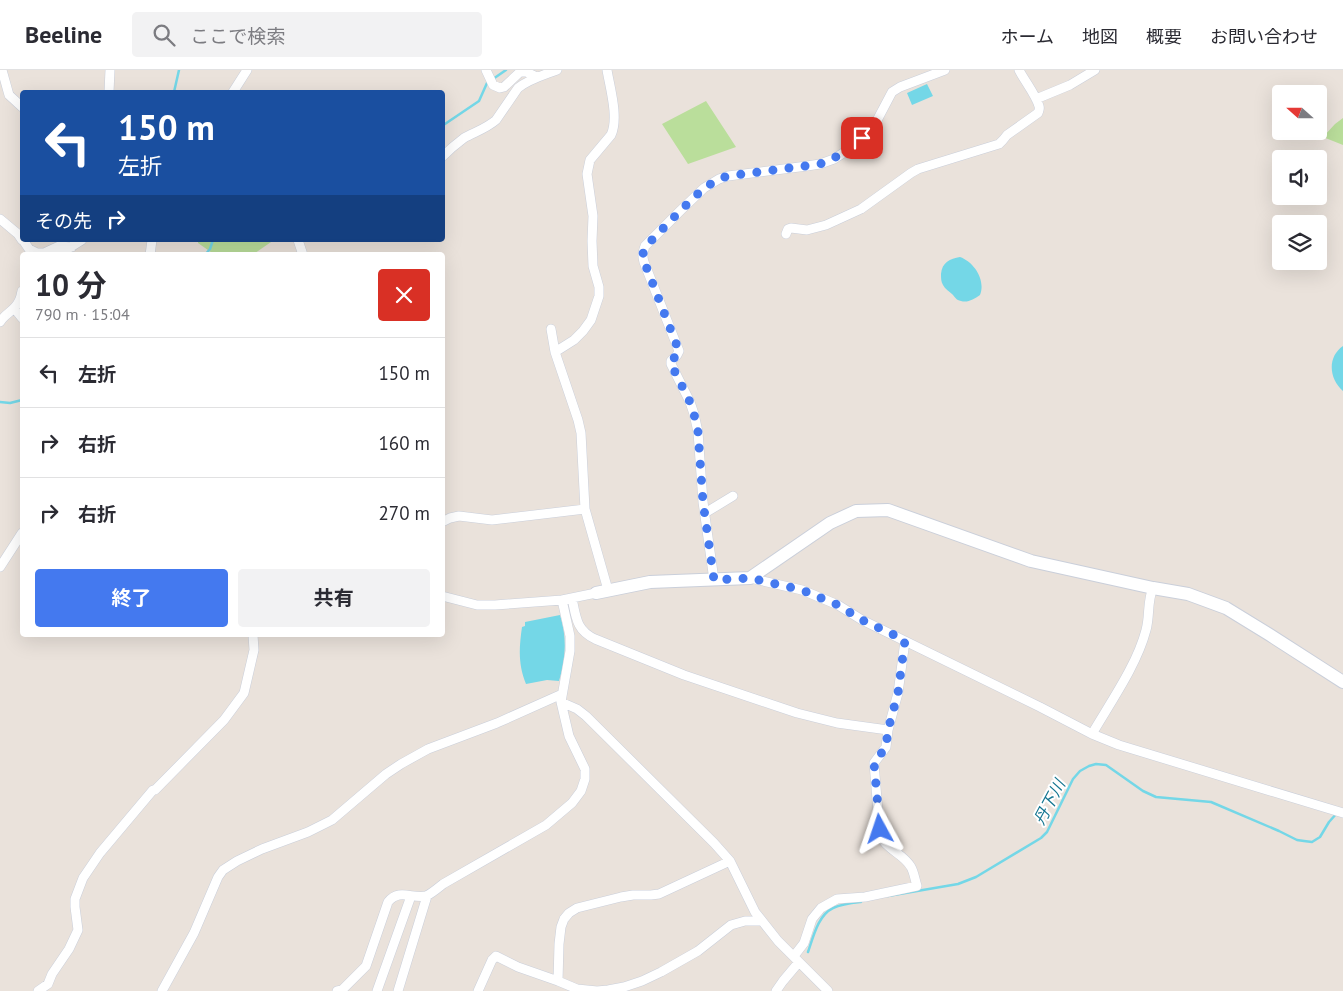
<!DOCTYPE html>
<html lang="ja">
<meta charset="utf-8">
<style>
:root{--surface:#fff;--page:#f2f2f3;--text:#2b2b33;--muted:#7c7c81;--line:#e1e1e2;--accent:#4479ef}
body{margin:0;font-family:"PT Sans","Noto Sans JP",sans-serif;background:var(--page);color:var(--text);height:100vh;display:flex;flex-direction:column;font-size:19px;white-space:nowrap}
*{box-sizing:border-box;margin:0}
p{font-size:16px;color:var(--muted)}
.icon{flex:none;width:28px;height:28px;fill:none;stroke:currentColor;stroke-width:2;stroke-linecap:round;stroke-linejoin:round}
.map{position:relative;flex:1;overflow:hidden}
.sheet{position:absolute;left:20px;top:182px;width:425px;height:385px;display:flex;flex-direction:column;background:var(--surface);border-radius:5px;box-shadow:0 5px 20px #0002}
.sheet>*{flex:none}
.banner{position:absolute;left:20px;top:20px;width:425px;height:152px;border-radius:5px;box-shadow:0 5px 20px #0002;background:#1a4fa0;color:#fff;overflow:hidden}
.needle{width:32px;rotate:291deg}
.buttons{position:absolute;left:1272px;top:15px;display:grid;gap:10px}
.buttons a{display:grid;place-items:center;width:55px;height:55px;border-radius:5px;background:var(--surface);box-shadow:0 5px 20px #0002;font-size:25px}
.pin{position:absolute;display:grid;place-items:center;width:42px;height:42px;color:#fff;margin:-21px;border-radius:10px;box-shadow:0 2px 8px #0006}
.me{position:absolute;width:55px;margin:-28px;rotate:355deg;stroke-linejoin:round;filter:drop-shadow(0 0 4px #0008)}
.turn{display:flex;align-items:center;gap:18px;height:105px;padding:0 15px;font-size:22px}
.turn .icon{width:65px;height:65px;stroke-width:2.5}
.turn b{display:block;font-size:35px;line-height:42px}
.then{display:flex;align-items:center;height:48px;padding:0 15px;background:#0003;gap:10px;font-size:19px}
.round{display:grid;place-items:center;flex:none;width:52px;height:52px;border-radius:5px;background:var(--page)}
.summary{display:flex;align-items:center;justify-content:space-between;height:85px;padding:0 15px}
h1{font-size:30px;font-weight:700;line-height:38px}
.primary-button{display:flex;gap:10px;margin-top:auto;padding:10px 15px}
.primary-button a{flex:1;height:58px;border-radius:5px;background:var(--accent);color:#fff;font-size:20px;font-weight:700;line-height:58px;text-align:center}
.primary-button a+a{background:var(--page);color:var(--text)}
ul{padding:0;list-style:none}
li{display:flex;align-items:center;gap:15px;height:70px;padding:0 15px;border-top:1px solid var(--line)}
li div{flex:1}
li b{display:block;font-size:19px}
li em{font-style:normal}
header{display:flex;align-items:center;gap:30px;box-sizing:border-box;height:70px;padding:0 25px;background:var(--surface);border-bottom:1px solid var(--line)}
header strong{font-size:24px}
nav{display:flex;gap:28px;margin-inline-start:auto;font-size:18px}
.search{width:350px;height:45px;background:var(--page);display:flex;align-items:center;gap:12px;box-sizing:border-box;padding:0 18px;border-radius:5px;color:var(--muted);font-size:19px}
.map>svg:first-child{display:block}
.green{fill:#bade9b}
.water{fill:#74d7e7}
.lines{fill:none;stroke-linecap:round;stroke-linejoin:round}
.stream{stroke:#74d7e7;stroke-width:2.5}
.street-casing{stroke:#cacfda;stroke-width:10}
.secondary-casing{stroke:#cacfda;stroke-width:14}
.street{stroke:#fff;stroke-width:9}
.secondary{stroke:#fff;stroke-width:12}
.route{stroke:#4479ef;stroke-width:9;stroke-dasharray:0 16.2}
.labels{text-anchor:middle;stroke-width:4;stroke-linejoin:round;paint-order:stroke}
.water-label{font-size:16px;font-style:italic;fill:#157691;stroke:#fff}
</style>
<header>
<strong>Beeline</strong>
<div class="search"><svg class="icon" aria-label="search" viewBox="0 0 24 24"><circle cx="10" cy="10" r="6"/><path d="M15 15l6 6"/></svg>ここで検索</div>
<nav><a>ホーム</a><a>地図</a><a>概要</a><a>お問い合わせ</a></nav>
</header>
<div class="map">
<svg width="1343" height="921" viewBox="0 0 1343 921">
<rect width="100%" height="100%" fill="#eae2db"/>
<!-- green -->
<path class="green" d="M706,31L736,77L688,94L662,54Z
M1343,48V75L1323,67L1335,54Z
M198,170H274L252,185H215L198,173Z"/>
<!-- water -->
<path class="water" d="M927,14L933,26L912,35L907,23Z
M960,187C974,192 986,210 980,225C974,229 968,233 961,231C956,230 955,227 952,224C949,221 945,219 943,215C941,212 941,208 941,204C942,192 950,189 960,187Z
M1343,276V321C1329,309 1327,287 1343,276Z
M560,545C567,567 566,589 559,611L547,610L526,614C518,594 519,578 522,557L525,556V552Z"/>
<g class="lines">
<!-- stream -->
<path class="stream" d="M493,9L506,0
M174,22L179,0
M442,56L479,31L487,13L489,12
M205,185L210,179L213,170
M0,332L10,333L22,330
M888,826L958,814L976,807L1041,768L1047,762L1073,709L1080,701L1089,696L1096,694L1106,695L1143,721L1156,727L1211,732L1279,761L1297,770L1304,771L1312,772L1320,767L1329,752L1337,743
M808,882C813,868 818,845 833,838C842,834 852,833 861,832"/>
<defs>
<path id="street" d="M2,0L9,25L22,37
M486,0L493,15L500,18L504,17L520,2H526L537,7
M109,22L110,0
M233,22L247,0
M1036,29L1070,15L1095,0
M442,87C449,80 456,74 464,68C475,62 487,58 496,50L518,18C529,9 544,5 557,0
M0,149L18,164L22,170
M786,164L788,159L791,158L807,160L826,155L861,139L911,103L918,99L999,74L1003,70L1007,65L1038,43C1039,40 1040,39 1039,36C1036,25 1024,10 1019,0
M23,170L29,179L37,183H44L59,176L72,177
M298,170L303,185
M58,185L82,170
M150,185L152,170
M14,238L22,248
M0,252C4,245 10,243 15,237C19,233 21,227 22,221
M551,259L555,282L578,350L581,363L585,439L608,520
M555,282L574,270L583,261L591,250L599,226V217L593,196L592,171L593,146L587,104L590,90L611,65C619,48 610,18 607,0
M705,443L733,426
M442,452L450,448L459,446L492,450L585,439
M0,497L22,463
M750,508L802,520L838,535L862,550L1040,637L1092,664L1119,675L1343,743
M714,510L703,432L698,362L694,344L690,332L671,294V291L677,285L679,281L644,192C642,185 643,182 645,176L681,140L704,118L719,109L728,106L807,96L820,94L834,89L854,76L873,58L892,22L900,17L945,0
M442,526L477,535H495L562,530L596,523
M572,528C576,547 576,560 595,569L684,605L797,643L837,653L888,660
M561,632L577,639L586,646L714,773L730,791L755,842L778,871L828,921
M1092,664C1110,633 1137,595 1146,560C1150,546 1147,531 1153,518
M794,886L804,873L812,849L821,838L837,829L865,827L917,816C915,810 914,802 911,797C904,784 887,780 880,766L874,693L886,677L888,660L898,623L905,571
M558,911L559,874L561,857L564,849L569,843L577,838L621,827L633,825H651L659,824L730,791
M38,921L48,914L52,904L69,879L78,860L75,837V829L83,808L100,783L153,720H155L224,650L244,623L254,580L253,565
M162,921L194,863L218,807L223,800L237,791L262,779L308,762L332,750L386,704L401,694L428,679L497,653L562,624
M337,921L342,920L366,896L388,832C399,818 412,829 426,826C431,824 438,818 443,814L546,755L572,733L581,721L585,709V699L569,666L561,632L570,581V566L562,530
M377,921L411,826
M398,921L427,826
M478,921L492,890L496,886L518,897L558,911L577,919L597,921L608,920L624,917L642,911L661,902L698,881L731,855L745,851H762
M776,921L783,911L799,892"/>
<path id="secondary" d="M596,523L650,512L750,508L830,453L856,441L888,440L1031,491L1153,518L1188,524L1226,538L1270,565L1343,612"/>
</defs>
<!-- street casing -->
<use href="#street" class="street-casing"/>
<!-- secondary casing -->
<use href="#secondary" class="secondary-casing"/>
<!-- street -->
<use href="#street" class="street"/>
<!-- secondary -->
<use href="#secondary" class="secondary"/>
</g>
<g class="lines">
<!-- route -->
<path class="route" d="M862,68C849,80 836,88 820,94L728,106L719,109L704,118L681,140L646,176L642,186L679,281L677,285L671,291V294L690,332L694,344L698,362L703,432L714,510L750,508L802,520L838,535L862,550L905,570L898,623L888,660L886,677L874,693L880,759"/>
</g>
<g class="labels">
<!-- water labels -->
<g class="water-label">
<text transform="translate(1049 732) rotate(-62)" y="6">丹下川</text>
</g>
</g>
</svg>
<div class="buttons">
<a><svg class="needle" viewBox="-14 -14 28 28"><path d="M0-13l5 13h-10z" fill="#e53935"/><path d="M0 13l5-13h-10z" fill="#7c7c81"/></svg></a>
<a><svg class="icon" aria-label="sound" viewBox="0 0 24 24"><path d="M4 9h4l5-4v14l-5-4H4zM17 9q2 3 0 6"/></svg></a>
<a><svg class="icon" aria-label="layers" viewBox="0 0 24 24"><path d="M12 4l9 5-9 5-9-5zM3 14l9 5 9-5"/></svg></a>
</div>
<div class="pin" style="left:862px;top:68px;background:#d93025"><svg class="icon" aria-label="arrive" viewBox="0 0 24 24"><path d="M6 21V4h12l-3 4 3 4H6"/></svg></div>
<svg class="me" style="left:880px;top:759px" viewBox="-20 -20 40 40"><path d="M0-17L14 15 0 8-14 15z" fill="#4479ef" stroke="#fff" stroke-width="4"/></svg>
<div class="banner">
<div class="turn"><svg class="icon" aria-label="left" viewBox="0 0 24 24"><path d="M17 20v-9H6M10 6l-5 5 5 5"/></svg><div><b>150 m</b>左折</div></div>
<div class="then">その先<svg class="icon" aria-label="right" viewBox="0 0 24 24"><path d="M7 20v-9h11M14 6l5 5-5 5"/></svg></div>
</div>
<section class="sheet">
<div class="summary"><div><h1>10 分</h1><p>790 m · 15:04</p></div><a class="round" style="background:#d93025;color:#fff"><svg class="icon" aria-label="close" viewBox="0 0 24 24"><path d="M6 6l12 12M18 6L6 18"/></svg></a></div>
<ul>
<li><svg class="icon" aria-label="left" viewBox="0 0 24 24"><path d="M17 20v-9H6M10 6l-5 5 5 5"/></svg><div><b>左折</b></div><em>150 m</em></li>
<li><svg class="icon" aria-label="right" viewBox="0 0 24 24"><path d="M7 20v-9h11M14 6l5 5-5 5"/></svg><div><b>右折</b></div><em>160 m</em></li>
<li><svg class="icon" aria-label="right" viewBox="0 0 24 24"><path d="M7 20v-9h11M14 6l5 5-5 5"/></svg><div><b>右折</b></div><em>270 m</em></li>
</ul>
<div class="primary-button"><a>終了</a><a>共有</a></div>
</section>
</div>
